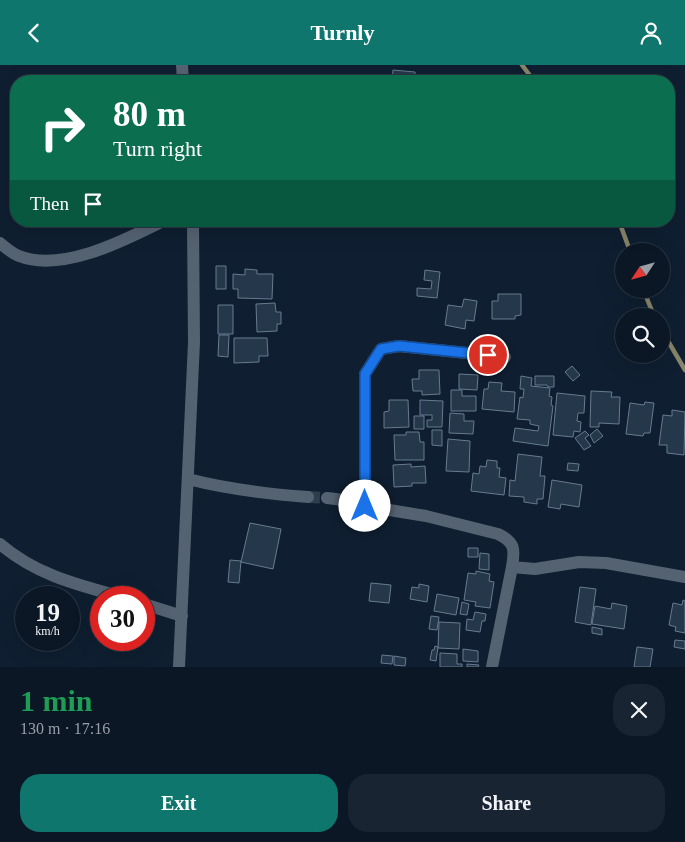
<!DOCTYPE html>
<meta charset="utf-8">
<style>
:root{--surface:#0b1725;--page:#192432;--text:#f1f3f6;--muted:#9a9fa7;--line:#2b3642;--accent:#0f766e}
body{margin:0;font-family:Georgia,serif;background:var(--page);color:var(--text);height:100vh;display:flex;flex-direction:column;font-size:19px;white-space:nowrap}
*{box-sizing:border-box;margin:0}
p{font-size:16px;color:var(--muted)}
.icon{flex:none;width:28px;height:28px;fill:none;stroke:currentColor;stroke-width:2;stroke-linecap:round;stroke-linejoin:round}
.map{position:relative;height:602px;overflow:hidden}
.drawer{display:flex;flex-direction:column;background:var(--surface);flex:1}
.drawer>*{flex:none}
.guide{position:absolute;left:10px;top:10px;width:665px;height:152px;border-radius:20px;box-shadow:0 5px 20px #0002,0 0 0 1px var(--line);background:#0b6e4f;color:#fff;overflow:hidden}
.needle{width:32px;rotate:234deg}
.buttons{position:absolute;left:615px;top:178px;display:grid;gap:10px}
.buttons a{display:grid;place-items:center;width:55px;height:55px;border-radius:50%;background:var(--surface);box-shadow:0 5px 20px #0002,0 0 0 1px var(--line);font-size:25px}
.speed{position:absolute;left:15px;top:521px;display:flex;gap:10px;font-size:25px;font-weight:700;text-align:center}
.speed>*{display:grid;place-content:center;width:65px;height:65px;border-radius:50%;background:var(--surface);box-shadow:0 5px 20px #0002,0 0 0 1px var(--line);line-height:1}
.speed small{font-size:12px;font-weight:400}
.speed .limit{border:8px solid #d22;background:#fff;color:#111}
.pin{position:absolute;display:grid;place-items:center;width:42px;height:42px;color:#fff;margin:-21px;border:2px solid #fff;border-radius:50%;box-shadow:0 1px 5px #0007}
.me{position:absolute;width:55px;margin:-28px;rotate:0deg;stroke-linejoin:round;filter:drop-shadow(0 0 4px #0008)}
.turn{display:flex;align-items:center;gap:18px;height:105px;padding:0 20px;font-size:22px}
.turn .icon{width:65px;height:65px;stroke-width:2.5}
.turn b{display:block;font-size:35px;line-height:42px}
.then{display:flex;align-items:center;height:48px;padding:0 20px;background:#0003;gap:10px;font-size:19px}
.round{display:grid;place-items:center;flex:none;width:52px;height:52px;border-radius:20px;background:var(--page)}
.headline{display:flex;align-items:center;justify-content:space-between;height:85px;padding:0 20px}
h1{font-size:30px;font-weight:700;line-height:38px;color:#1e9e55}
.action{display:flex;gap:10px;margin-top:auto;padding:10px 20px}
.action a{flex:1;height:58px;border-radius:20px;background:var(--accent);color:#fff;font-size:20px;font-weight:700;line-height:58px;text-align:center}
.action a+a{background:var(--page);color:var(--text)}
header{display:flex;justify-content:space-between;align-items:center;height:65px;padding:0 20px;background:var(--accent);color:#fff;font-size:22px;font-weight:700}
.map>svg:first-child{display:block}
.lines{fill:none;stroke-linecap:round;stroke-linejoin:round}
.stream{stroke:#88856a;stroke-width:4.5}
.building{fill:#25374a;stroke:#677a90}
.minor-tunnel{stroke:#2f3e4f;stroke-width:12;stroke-dasharray:12 6;stroke-linecap:butt}
.minor{stroke:#556271;stroke-width:12}
.route-casing{stroke:#114b97;stroke-width:12}
.route{stroke:#1a73e8;stroke-width:9}
</style>
<header><svg class="icon" aria-label="back" viewBox="0 0 24 24"><path d="M15 5l-7 7 7 7"/></svg>Turnly<svg class="icon" aria-label="person" viewBox="0 0 24 24"><circle cx="12" cy="8" r="4"/><path d="M4 21q1-7 8-7t8 7"/></svg></header>
<div class="map">
<svg width="685" height="602" viewBox="0 0 685 602">
<rect width="100%" height="100%" fill="#0f1f31"/>
<g class="lines">
<!-- stream -->
<path class="stream" d="M522,0L534,16
M619,156L630,186
M643,224L654,251
M661,264L685,305"/>
</g>
<!-- building -->
<path class="building" d="M393,5L415,7V16H392Z
M216,201H226V224H216Z
M245,204L257,205V209H273L272,234L238,233V224H233V209L245,210Z
M425,205L440,207L437,233L417,231V223L431,224L432,216L424,215Z
M498,229H521V250L515,251V254H492V236H498Z
M464,234L477,236L474,256L466,255L465,264L445,260L448,240L462,242Z
M275,238L276,247H281V259H277V266L257,267L256,239Z
M218,240H233V269H218Z
M219,270H229L228,292L218,291Z
M234,273H267L268,291H259V297L234,298Z
M572,301L580,310L573,316L565,307Z
M419,305H439L440,329L422,330V326H413L412,314H419Z
M459,309L478,310L477,325L459,324Z
M521,311L532,313L531,321L550,323L549,331L552,332L551,340L553,341L548,381L513,376L515,363L538,366L539,361L530,359V355L517,354L520,332L523,333L524,324H520Z
M535,311H554V322H548L547,320H535Z
M489,317L502,318L501,326L515,327L514,347L482,344L484,324H488Z
M451,325H462V331H476V346H451Z
M591,326L612,327L611,332H620L619,359L599,358V362H590Z
M557,328L585,331L584,348H578L577,356L581,357L580,367L574,366L573,372L553,370Z
M389,335H408L409,362L384,363V347L389,346Z
M420,335L443,336L442,362H427V355H432V350H420Z
M645,337L654,338L650,368H644L643,371L626,369L630,338L644,340Z
M672,345L685,347L684,390L667,388V380H659L663,350L672,351Z
M450,348L464,349V356H474L473,369L449,368Z
M414,351H424V364H414Z
M597,364L603,371L594,378L590,370Z
M432,365H442V381L432,380Z
M585,366L589,370L585,373L591,381L584,385L575,373Z
M406,367H419L420,377H424V395H395L394,370H406Z
M448,374L470,376L469,407L446,406Z
M518,389L542,392L540,411H545L543,434H537V439L524,437V432L509,431L510,415L515,416Z
M487,395L497,396V403H500L499,412L506,413L504,430L471,426L473,408L479,409L480,401L486,402Z
M568,398L579,399L578,406L567,405Z
M411,399V402L425,401L426,418H412V421L394,422L393,400Z
M552,415L582,420L579,442L561,439L560,444L548,442Z
M250,458L281,464L273,504L241,497Z
M468,483H478V492H468Z
M480,488L489,489V505L479,504Z
M230,495L241,496L239,518L228,517Z
M476,506L490,509L489,516L494,517L490,543L475,541L476,537L464,535L468,508L476,509Z
M371,518L391,520L389,538L369,536Z
M419,519L429,521L427,537L410,534L412,522L419,523Z
M580,522L596,524L591,560L575,557Z
M437,529L459,533L456,550L434,546Z
M683,535L685,536V568L675,566L676,562L669,560L673,538L682,540Z
M462,537L469,539L467,550L460,549Z
M612,538L627,541L624,564L592,559L595,541L611,544Z
M475,547L486,549L485,556H482L480,567L466,565L467,554L473,555Z
M431,551L439,552L437,565L429,564Z
M439,557L460,558L459,584L438,583Z
M592,562L602,564V570L592,568Z
M675,575L685,576V584L674,582Z
M435,581L438,582L436,596L430,595L432,585H434Z
M637,582L653,584L650,602H634Z
M463,584L478,586V597L463,596Z
M440,588L457,589V599H462V602H440Z
M382,590L393,591L392,599L381,598Z
M394,591L406,593L405,601L394,600Z
M467,599L479,600L478,602H467Z"/>
<g class="lines">
<!-- minor-tunnel -->
<path class="minor-tunnel" d="M308,432L327,433"/>
<!-- minor -->
<path class="minor" d="M182,0L183,16
M0,178C6,183 13,189 19,191C62,208 125,175 163,156
M188,414C227,424 268,429 308,432
M327,433L344,435L365,441L426,451L498,469C515,477 515,484 512,502L492,602
M365,441V309L381,284L399,281L505,292
M0,479C36,510 78,520 122,532
M512,502L535,504L579,497L606,498L685,512
M144,539L182,551
M179,602L194,277L193,156"/>
</g>
<g class="lines">
<defs>
<path id="route" d="M365,441V309L381,284L399,281L488,290"/>
</defs>
<!-- route casing -->
<use href="#route" class="route-casing"/>
<!-- route -->
<use href="#route" class="route"/>
</g>
</svg>
<div class="buttons">
<a><svg class="needle" viewBox="-14 -14 28 28"><path d="M0-13l5 13h-10z" fill="#e53935"/><path d="M0 13l5-13h-10z" fill="#9a9fa7"/></svg></a>
<a><svg class="icon" aria-label="search" viewBox="0 0 24 24"><circle cx="10" cy="10" r="6"/><path d="M15 15l6 6"/></svg></a>
</div>
<div class="speed"><div>19<small>km/h</small></div><div class="limit">30</div></div>
<div class="pin" style="left:488px;top:290px;background:#d93025"><svg class="icon" aria-label="arrive" viewBox="0 0 24 24"><path d="M6 21V4h12l-3 4 3 4H6"/></svg></div>
<svg class="me" style="left:365px;top:441px" viewBox="-20 -20 40 40"><circle r="19" fill="#fff"/><path d="M0-13L10 11 0 6-10 11z" fill="#1a73e8"/></svg>
<div class="guide">
<div class="turn"><svg class="icon" aria-label="right" viewBox="0 0 24 24"><path d="M7 20v-9h11M14 6l5 5-5 5"/></svg><div><b>80 m</b>Turn right</div></div>
<div class="then">Then<svg class="icon" aria-label="arrive" viewBox="0 0 24 24"><path d="M6 21V4h12l-3 4 3 4H6"/></svg></div>
</div>
</div>
<section class="drawer">
<div class="headline"><div><h1>1 min</h1><p>130 m · 17:16</p></div><a class="round"><svg class="icon" aria-label="close" viewBox="0 0 24 24"><path d="M6 6l12 12M18 6L6 18"/></svg></a></div>
<div class="action"><a>Exit</a><a>Share</a></div>
</section>
